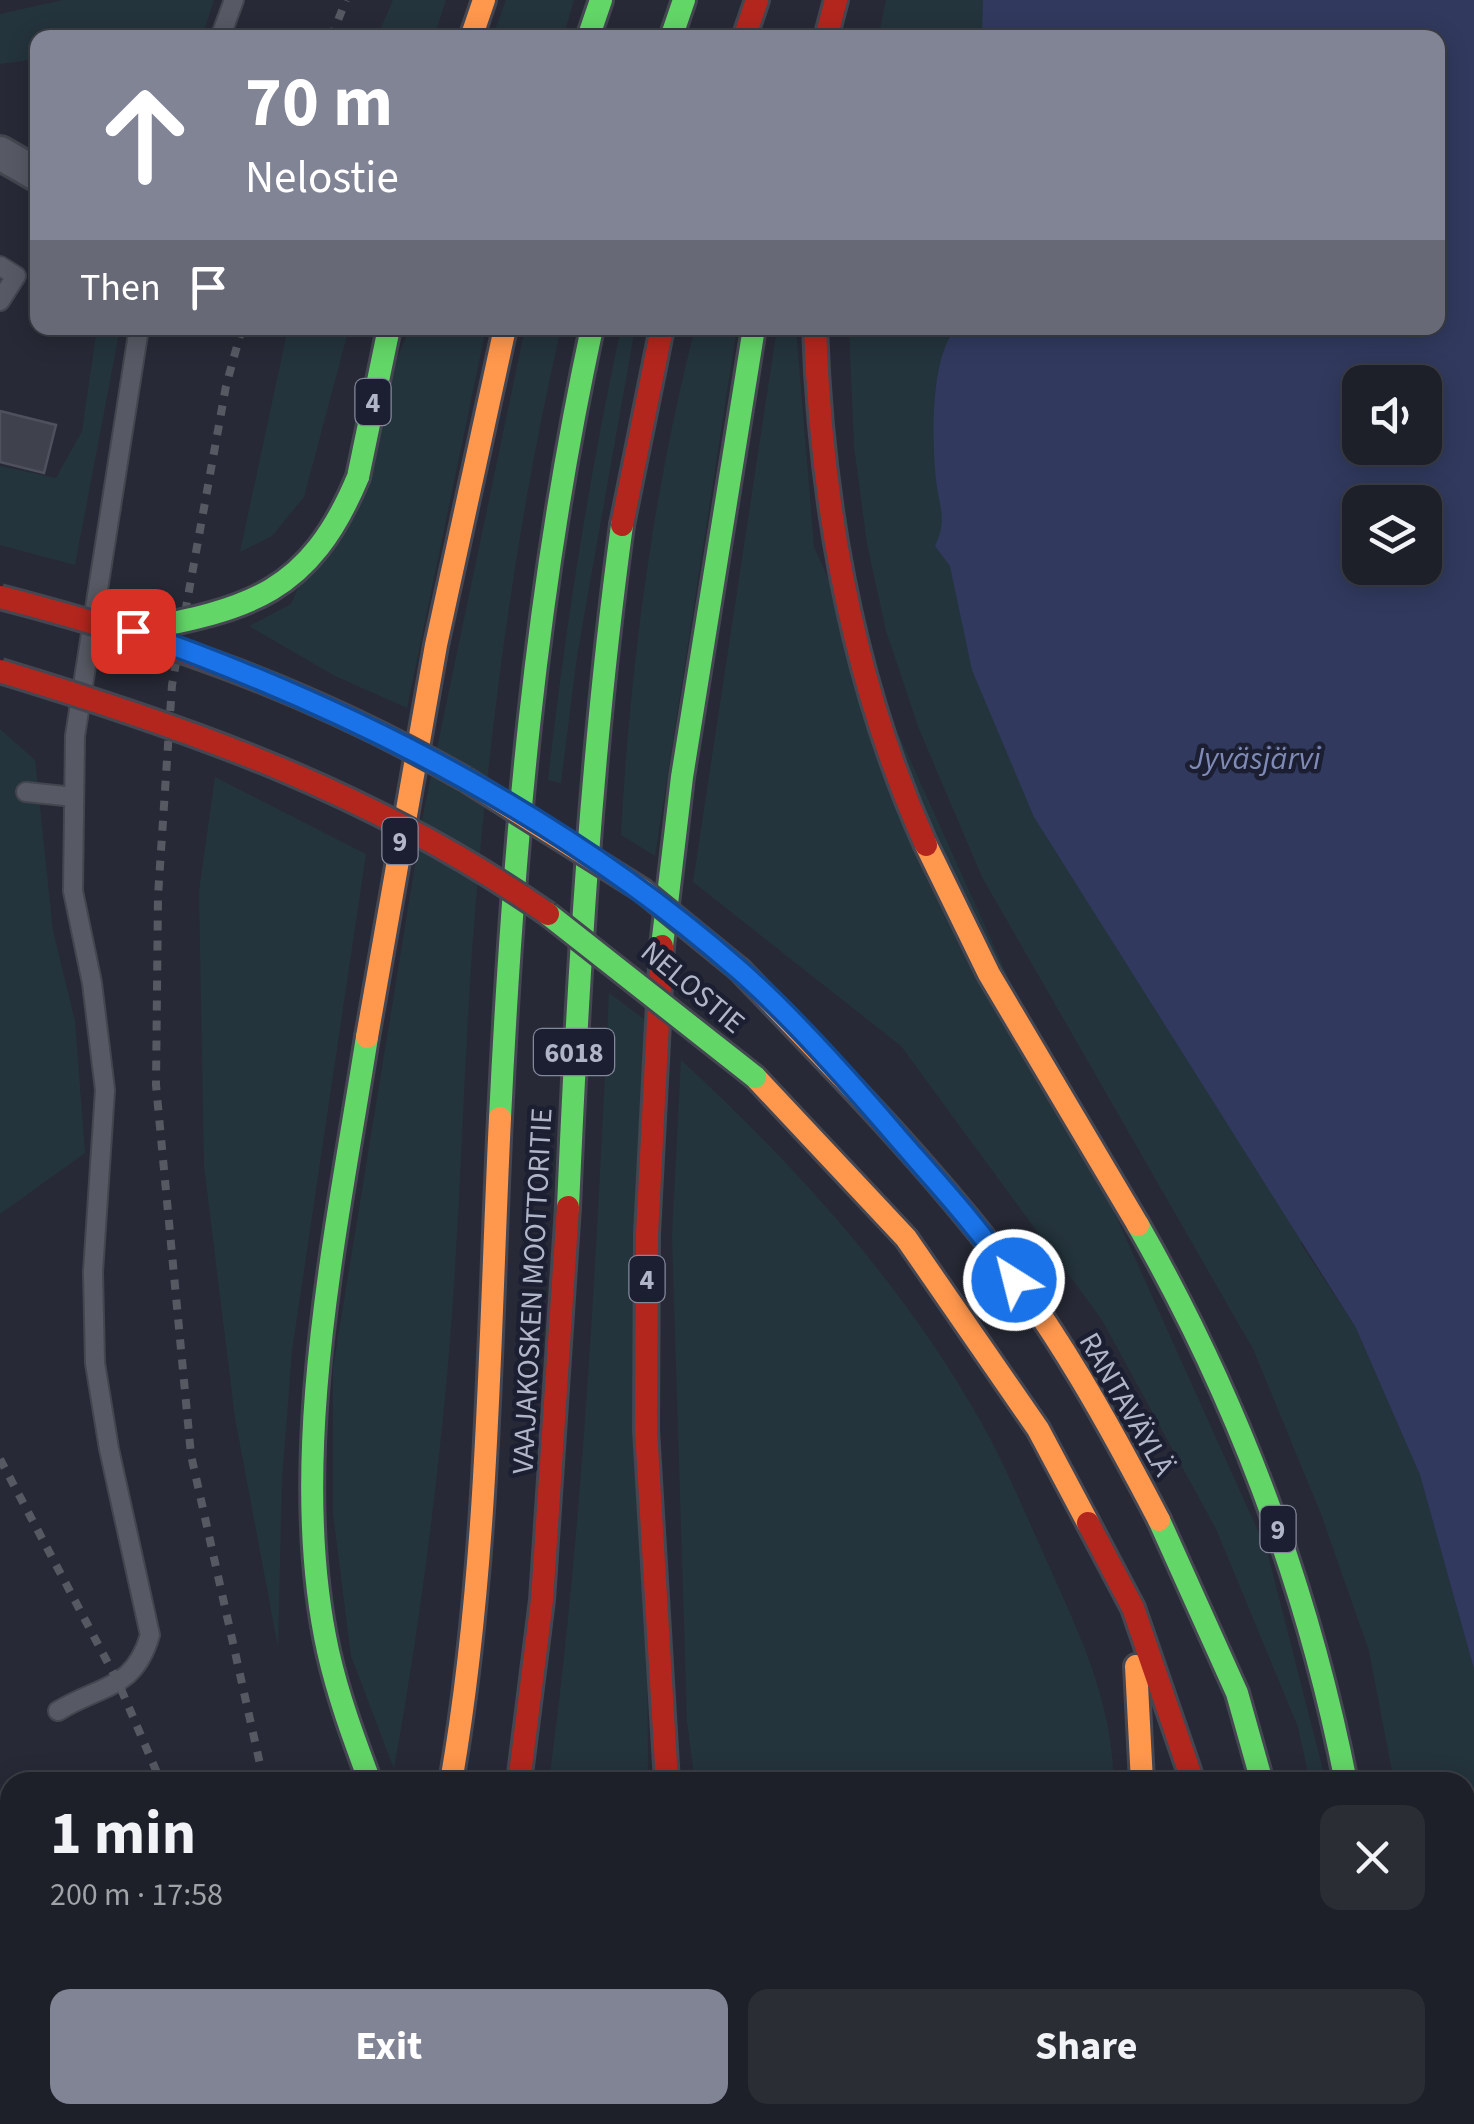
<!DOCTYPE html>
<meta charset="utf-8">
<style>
:root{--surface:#1d2028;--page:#2a2d34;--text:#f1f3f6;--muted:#a0a3a8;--line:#3b3e45;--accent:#818495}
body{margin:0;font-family:"Source Sans 3",sans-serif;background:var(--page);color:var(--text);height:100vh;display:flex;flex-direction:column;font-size:38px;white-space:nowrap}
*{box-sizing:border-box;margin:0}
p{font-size:32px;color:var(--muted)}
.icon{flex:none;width:55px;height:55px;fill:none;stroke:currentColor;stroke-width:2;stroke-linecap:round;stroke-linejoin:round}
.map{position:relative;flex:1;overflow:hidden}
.sheet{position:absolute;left:0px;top:1772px;width:1475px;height:352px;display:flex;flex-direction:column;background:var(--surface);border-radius:30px 30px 0 0;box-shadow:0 5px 25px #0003,0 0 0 2px var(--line)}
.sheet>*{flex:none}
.top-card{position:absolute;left:30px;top:30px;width:1415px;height:305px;border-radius:20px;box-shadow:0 5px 25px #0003,0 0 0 2px var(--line);background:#818495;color:#fff;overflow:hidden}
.fabs{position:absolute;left:1342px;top:365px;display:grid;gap:20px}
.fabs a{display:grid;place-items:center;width:100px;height:100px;border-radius:20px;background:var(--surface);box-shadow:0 5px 25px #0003,0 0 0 2px var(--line);font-size:50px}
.pin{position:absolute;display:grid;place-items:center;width:85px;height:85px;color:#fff;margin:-42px;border-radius:20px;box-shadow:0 5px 15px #0006}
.me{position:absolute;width:110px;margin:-55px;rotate:324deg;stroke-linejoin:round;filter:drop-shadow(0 0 8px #0008)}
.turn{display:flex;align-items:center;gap:35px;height:210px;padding:0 50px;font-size:45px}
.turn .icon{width:130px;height:130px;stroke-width:2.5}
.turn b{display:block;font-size:70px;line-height:85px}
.then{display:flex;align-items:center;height:95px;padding:0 50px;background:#0003;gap:20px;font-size:38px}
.round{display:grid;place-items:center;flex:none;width:105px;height:105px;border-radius:20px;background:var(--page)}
.overview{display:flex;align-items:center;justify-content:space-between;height:170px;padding:0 50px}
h1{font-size:60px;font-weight:700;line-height:75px}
.cta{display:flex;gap:20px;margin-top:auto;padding:20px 50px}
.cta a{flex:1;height:115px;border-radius:20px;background:var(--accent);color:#fff;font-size:40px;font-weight:700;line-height:115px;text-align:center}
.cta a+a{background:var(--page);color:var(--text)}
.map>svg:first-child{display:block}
.green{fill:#24343c}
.water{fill:#313a5e;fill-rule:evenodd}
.building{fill:#3f414c;stroke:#4f525e;stroke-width:2.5}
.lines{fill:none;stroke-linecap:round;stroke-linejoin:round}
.lane-casing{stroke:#43464f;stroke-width:22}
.street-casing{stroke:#43464f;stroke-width:38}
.fast-casing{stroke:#444651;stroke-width:28}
.slow-casing{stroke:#444651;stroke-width:28}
.jam-casing{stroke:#444651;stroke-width:28}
.lane{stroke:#575a64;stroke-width:18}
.street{stroke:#575a64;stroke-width:32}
.fast{stroke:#63d668;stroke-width:22}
.slow{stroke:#ff974d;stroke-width:22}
.jam{stroke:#b3261e;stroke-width:22}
.rail{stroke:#565862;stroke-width:8;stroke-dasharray:10 10;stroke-linecap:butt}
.fast-bridge-casing{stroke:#444651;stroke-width:28;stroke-linecap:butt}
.slow-bridge-casing{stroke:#444651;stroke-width:28;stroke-linecap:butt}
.jam-bridge-casing{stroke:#444651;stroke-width:28;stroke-linecap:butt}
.fast-bridge{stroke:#63d668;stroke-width:22}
.slow-bridge{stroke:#ff974d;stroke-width:22}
.jam-bridge{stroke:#b3261e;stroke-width:22}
.route-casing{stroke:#114b97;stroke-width:25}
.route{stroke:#1a73e8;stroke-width:18}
.labels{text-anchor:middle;stroke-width:9;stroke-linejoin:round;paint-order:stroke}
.shield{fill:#1b1f31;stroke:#84889b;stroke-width:2.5}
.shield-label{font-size:28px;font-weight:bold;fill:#b1b5c8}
.street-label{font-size:30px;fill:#b1b5c8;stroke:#1b1f31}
.water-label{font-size:32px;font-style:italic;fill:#7f8bb6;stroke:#1b1f31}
</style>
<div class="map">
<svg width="1474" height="2124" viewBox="0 0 1474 2124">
<rect width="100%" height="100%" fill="#272a36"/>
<!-- green -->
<path class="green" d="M63,0H214L202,37L38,38L37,59L0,64V14Z
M393,0H446L434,37H377Z
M506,0H574L563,37L492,38Z
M886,0H983V20L1242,37L878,38Z
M97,328H120L75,565L0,545V466L56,478L82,431Z
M288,328H349L304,497L272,536L240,552Z
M410,328H486L407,708L335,676L249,626L291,604Z
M525,328H561C517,519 491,715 475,911C463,1062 461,1214 448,1364C436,1500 418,1635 394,1769L351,1656L333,1514V1368L424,810Z
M621,328H635L577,656L561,783L548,780C565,628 589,477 621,328Z
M695,328H737L655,856L621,835C630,666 653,492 695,328Z
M777,328H796L814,547L1267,1551L1326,1782H1310L1298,1727L1216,1529L1102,1320L901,1046L693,882Z
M849,328H1234L1360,568H1425L1474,574L1301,1244L1356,1328L1420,1475L1474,1669V2124H1424L1423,2115H1465V1782H1394L1369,1651L1321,1514L1253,1349L982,877L919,729L886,631L867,544L854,446Z
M0,729L35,760L53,931L75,1021L85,1153L0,1214Z
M215,777L366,854L292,1351L282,1479L278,1647L235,1418L204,1166L199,891Z
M609,993L644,1019L648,1782H549C584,1520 596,1257 609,993Z
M681,1060C796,1166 904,1285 981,1422C1007,1468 1027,1518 1049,1566C1082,1640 1111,1699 1114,1782H695L687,1722L672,1235Z
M0,1950L10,1962V2059L0,2046Z
M469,2115H669L730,2124H466Z
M994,2115H1230L1231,2124H1042Z"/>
<!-- water -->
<path class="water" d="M983,0H1474V1669L1420,1475L1356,1328L1034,817L972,670L950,566L935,546C948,519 939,507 936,479C932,440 930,358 956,328H1438V38L982,37ZM1360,382H1425V448H1360ZM1360,502H1425V568H1360Z"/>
<!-- building -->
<path class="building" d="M0,411L56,425L44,473L0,462Z"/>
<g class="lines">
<defs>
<path id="lane" d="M220,38L234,0
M0,266L16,276L0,301
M26,792L74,797
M58,1711C102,1684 134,1690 150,1635L109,1449L95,1363L93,1272L105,1090L92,983L73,891L75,736L139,328"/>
<path id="street" d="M0,153L38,175"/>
<path id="fast" d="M588,38L601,0
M671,38L684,0
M358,477L389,328
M662,946L682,777L754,328
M367,1037C337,1229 286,1460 328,1651C338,1696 354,1739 370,1782
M500,1118C513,850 535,591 592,328
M568,1207C578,978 591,752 622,525
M1138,1225C1238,1400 1307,1584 1346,1782
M1159,1520L1237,1693L1262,1782
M877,2115L931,2124
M363,2124L366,2115"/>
<path id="slow" d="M471,38L484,0
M926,845L989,974L1138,1225
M740,970C826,1060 914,1149 991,1247C1057,1330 1110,1426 1159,1520
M367,1037L436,645L505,328
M755,1077L906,1238L1038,1429L1088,1523
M1136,1666L1142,1782
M451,1782C489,1563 489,1339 500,1118"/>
<path id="jam" d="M744,38L757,0
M826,38L836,0
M815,328C821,507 852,681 926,845
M622,525L662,328
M662,946L647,1234L646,1430L667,1782
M1088,1523L1133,1608L1193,1782
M519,1782L542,1600L568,1207
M1260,2115L1261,2124
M1332,2115L1334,2124
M1382,2115V2124
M435,2124L438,2115"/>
</defs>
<!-- lane casing -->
<use href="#lane" class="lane-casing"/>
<!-- street casing -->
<use href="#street" class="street-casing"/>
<!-- fast casing -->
<use href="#fast" class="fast-casing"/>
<!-- slow casing -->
<use href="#slow" class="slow-casing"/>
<!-- jam casing -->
<use href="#jam" class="jam-casing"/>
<!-- lane -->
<use href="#lane" class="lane"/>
<!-- street -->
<use href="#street" class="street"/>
<!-- fast -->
<use href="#fast" class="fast"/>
<!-- slow -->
<use href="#slow" class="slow"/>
<!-- jam -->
<use href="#jam" class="jam"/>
<!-- rail -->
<path class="rail" d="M331,38L346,0
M242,328L226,386L172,685L158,896L156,1085L191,1455L264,1782
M0,1459L118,1682L161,1782
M300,2115L306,2124
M381,2115L385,2124"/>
<defs>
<path id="fast-bridge" d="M133,631C250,609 309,594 358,477
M548,914L755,1077"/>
<path id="slow-bridge" d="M465,779L642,890L740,970"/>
<path id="jam-bridge" d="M0,597C170,641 312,692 465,779
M0,671C198,731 377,795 548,914"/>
</defs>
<!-- fast-bridge casing -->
<use href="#fast-bridge" class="fast-bridge-casing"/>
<!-- slow-bridge casing -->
<use href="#slow-bridge" class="slow-bridge-casing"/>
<!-- jam-bridge casing -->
<use href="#jam-bridge" class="jam-bridge-casing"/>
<!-- fast-bridge -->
<use href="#fast-bridge" class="fast-bridge"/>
<!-- slow-bridge -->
<use href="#slow-bridge" class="slow-bridge"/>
<!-- jam-bridge -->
<use href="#jam-bridge" class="jam-bridge"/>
</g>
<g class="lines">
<defs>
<path id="route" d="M133,631C351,708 563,816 738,969C792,1016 852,1084 899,1139C939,1185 980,1229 1014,1280"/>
</defs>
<!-- route casing -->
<use href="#route" class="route-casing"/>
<!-- route -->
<use href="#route" class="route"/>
</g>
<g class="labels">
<!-- shield labels -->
<g class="shield">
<rect x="355.5" y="379" width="35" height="46" rx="8"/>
<rect x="382.5" y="818" width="35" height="46" rx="8"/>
<rect x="534" y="1029" width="80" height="46" rx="8"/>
<rect x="629.5" y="1256" width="35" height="46" rx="8"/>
<rect x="1260.5" y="1506" width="35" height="46" rx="8"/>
</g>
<g class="shield-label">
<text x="373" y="412">4</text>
<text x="400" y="851">9</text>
<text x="574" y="1062">6018</text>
<text x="647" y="1289">4</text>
<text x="1278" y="1539">9</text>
</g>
<!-- street labels -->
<g class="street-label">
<text transform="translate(693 987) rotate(40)" y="10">NELOSTIE</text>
<text transform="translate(532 1291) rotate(-87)" y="10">VAAJAKOSKEN MOOTTORITIE</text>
<text transform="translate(1127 1404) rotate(60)" y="10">RANTAVÄYLÄ</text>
</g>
<!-- water labels -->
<g class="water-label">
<text x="1255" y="769">Jyväsjärvi</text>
</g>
</g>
</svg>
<div class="fabs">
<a><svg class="icon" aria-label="sound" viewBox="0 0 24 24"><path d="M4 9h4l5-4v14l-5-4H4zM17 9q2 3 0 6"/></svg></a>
<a><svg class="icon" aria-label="layers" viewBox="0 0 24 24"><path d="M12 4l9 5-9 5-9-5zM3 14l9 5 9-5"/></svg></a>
</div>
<div class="pin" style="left:133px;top:631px;background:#d93025"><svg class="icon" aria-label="arrive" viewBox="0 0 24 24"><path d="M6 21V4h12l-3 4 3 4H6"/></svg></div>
<svg class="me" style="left:1014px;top:1280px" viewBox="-20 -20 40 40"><circle r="17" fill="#1a73e8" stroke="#fff" stroke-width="3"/><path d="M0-11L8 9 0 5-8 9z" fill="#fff"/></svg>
<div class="top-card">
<div class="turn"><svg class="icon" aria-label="ahead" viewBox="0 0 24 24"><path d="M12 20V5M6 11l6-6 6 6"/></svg><div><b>70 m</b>Nelostie</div></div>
<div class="then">Then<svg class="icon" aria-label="arrive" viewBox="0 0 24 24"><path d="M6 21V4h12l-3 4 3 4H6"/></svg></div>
</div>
<section class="sheet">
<div class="overview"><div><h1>1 min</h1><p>200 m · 17:58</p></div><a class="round"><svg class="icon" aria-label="close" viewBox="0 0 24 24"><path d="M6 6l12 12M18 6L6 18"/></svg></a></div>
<div class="cta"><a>Exit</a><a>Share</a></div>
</section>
</div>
